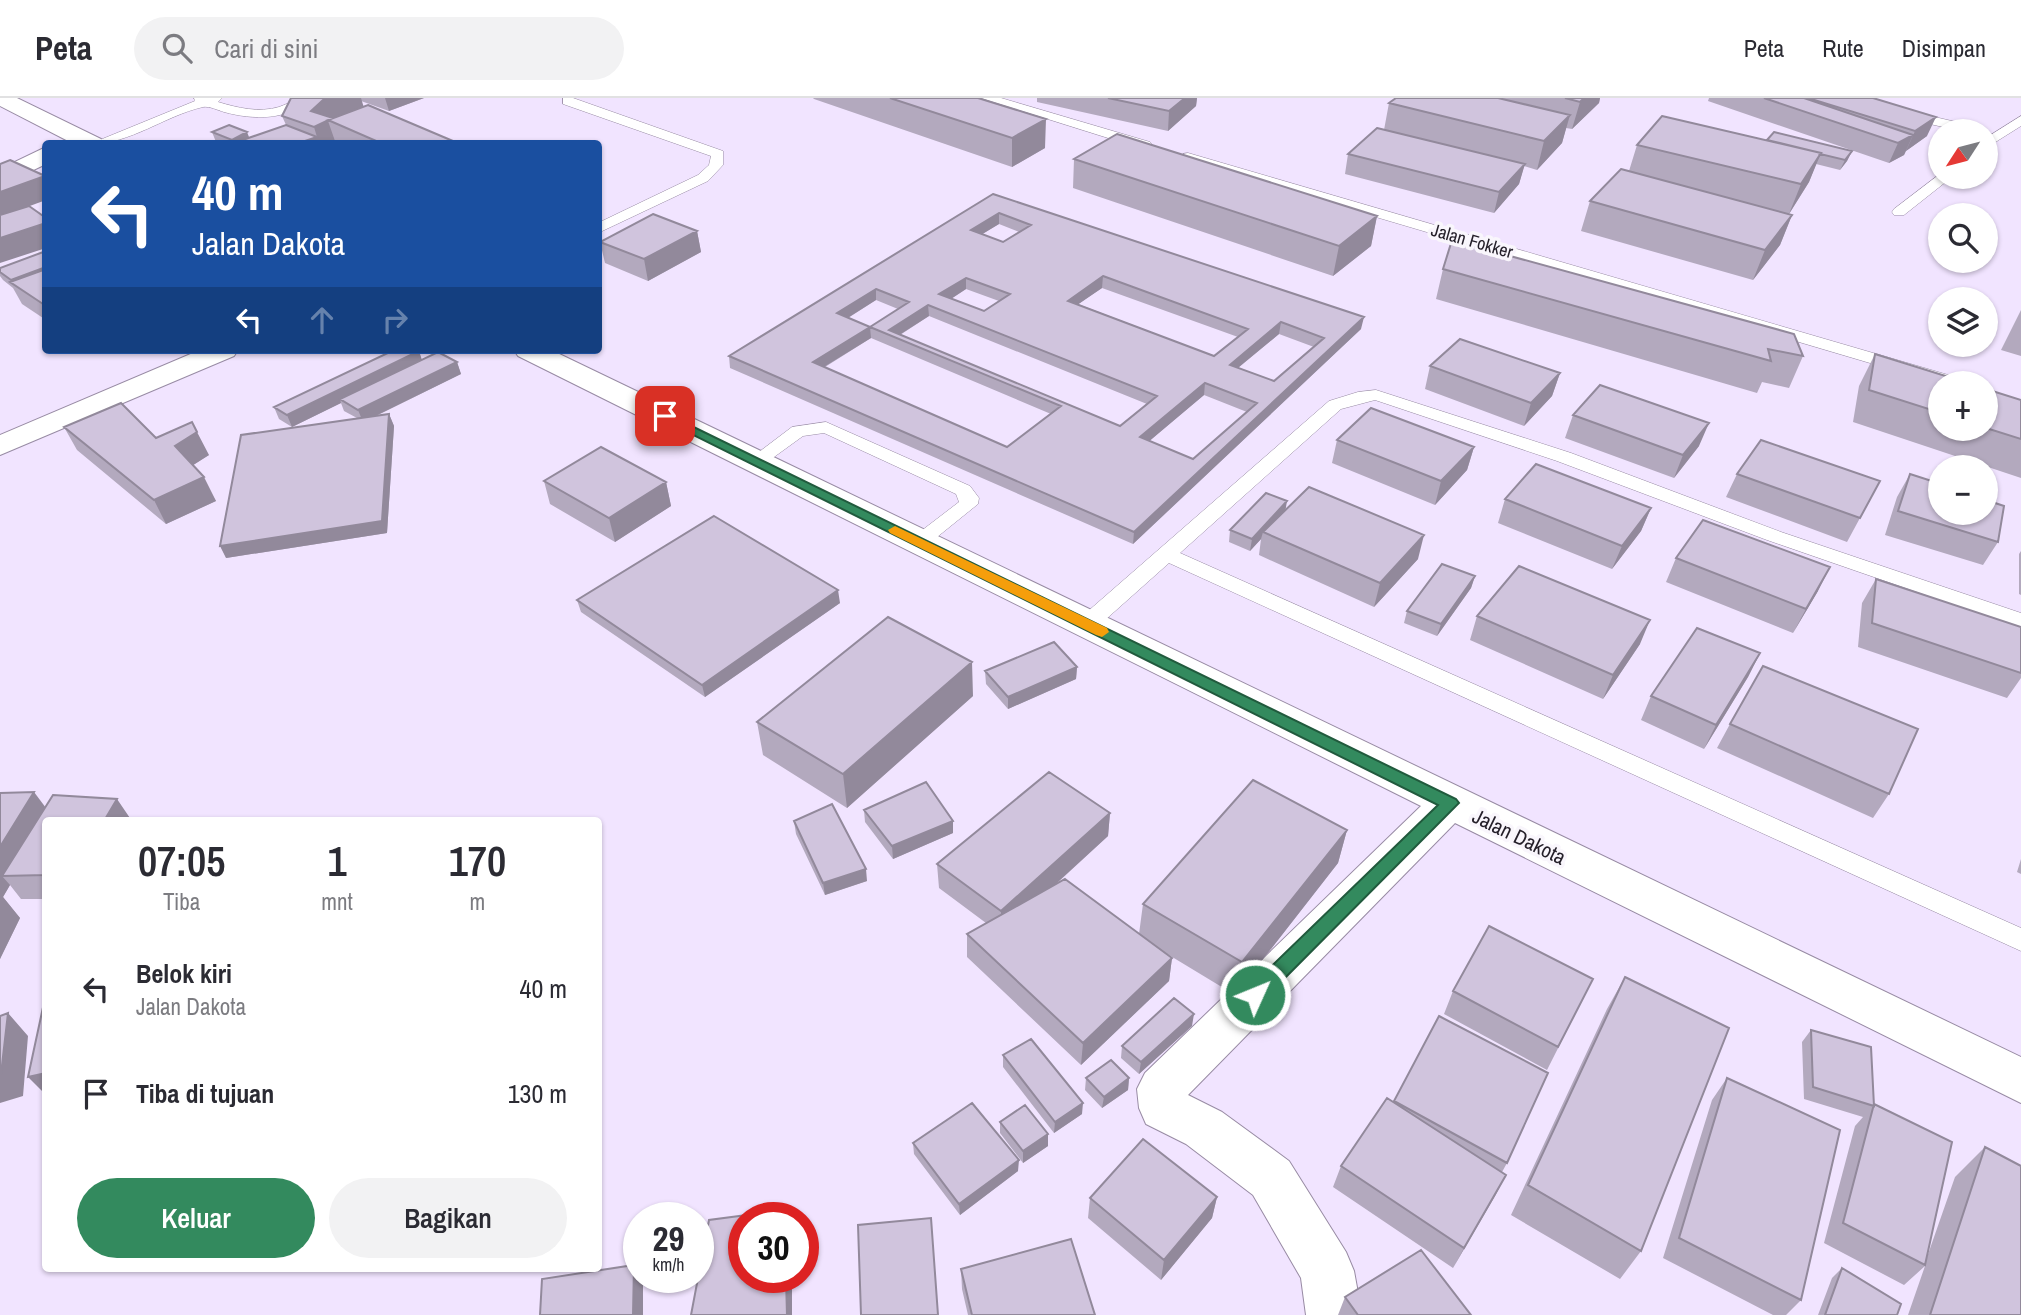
<!DOCTYPE html>
<html lang="id">
<meta charset="utf-8">
<style>
:root{--surface:#fff;--page:#f2f2f3;--text:#2b2b33;--muted:#7c7c81;--line:#e1e1e2;--accent:#338a5e}
body{margin:0;font-family:"Archivo Narrow",sans-serif;background:var(--page);color:var(--text);height:100vh;display:flex;flex-direction:column;font-size:26px;white-space:nowrap}
*{box-sizing:border-box;margin:0}
p{font-size:23px;color:var(--muted)}
.icon{flex:none;width:38px;height:38px;fill:none;stroke:currentColor;stroke-width:2;stroke-linecap:round;stroke-linejoin:round}
.map{position:relative;flex:1;overflow:hidden}
.details{position:absolute;left:42px;top:719px;width:560px;height:455px;display:flex;flex-direction:column;background:var(--surface);border-radius:7px;box-shadow:0 2px 5px #0004}
.details>*{flex:none}
.guide{position:absolute;left:42px;top:42px;width:560px;height:214px;border-radius:7px;box-shadow:0 2px 5px #0004;background:#1a4fa0;color:#fff;overflow:hidden}
.needle{width:46px;rotate:234deg}
.tools{position:absolute;left:1928px;top:21px;display:grid;gap:14px}
.tools a{display:grid;place-items:center;width:70px;height:70px;border-radius:50%;background:var(--surface);box-shadow:0 2px 5px #0004;font-size:35px}
.speed{position:absolute;left:623px;top:1104px;display:flex;gap:14px;font-size:35px;font-weight:700;text-align:center}
.speed>*{display:grid;place-content:center;width:91px;height:91px;border-radius:50%;background:var(--surface);box-shadow:0 2px 5px #0004;line-height:1}
.speed small{font-size:18px;font-weight:400}
.speed .limit{border:10px solid #d22;background:#fff;color:#111}
.pin{position:absolute;display:grid;place-items:center;width:60px;height:60px;color:#fff;margin:-30px;border-radius:14px;box-shadow:0 4px 10px #0006}
.me{position:absolute;width:77px;margin:-38px;rotate:46deg;stroke-linejoin:round;filter:drop-shadow(0 0 5px #0008)}
.turn{display:flex;align-items:center;gap:24px;height:147px;padding:0 35px;font-size:32px}
.turn .icon{width:91px;height:91px;stroke-width:2.5}
.turn b{display:block;font-size:49px;line-height:60px}
.lanes{display:flex;align-items:center;height:66px;padding:0 35px;background:#0003;justify-content:center;gap:35px;direction:ltr}
.lanes .off{opacity:.35}
.eta{display:flex;justify-content:space-evenly;align-items:center;height:119px;text-align:center}
.eta b{font-size:42px;font-weight:600;line-height:49px}
.button{display:flex;gap:14px;margin-top:auto;padding:14px 35px}
.button a{flex:1;height:80px;border-radius:42px;background:var(--accent);color:#fff;font-size:28px;font-weight:600;line-height:80px;text-align:center}
.button a+a{background:var(--page);color:var(--text)}
ul{padding:0;list-style:none}
li{display:flex;align-items:center;gap:21px;height:105px;padding:0 35px}
li div{flex:1}
li b{display:block;font-size:26px}
li em{font-style:normal}
header{display:flex;align-items:center;gap:42px;box-sizing:border-box;height:98px;padding:0 35px;background:var(--surface);border-bottom:2px solid var(--line)}
header strong{font-size:33px}
nav{display:flex;gap:38px;margin-inline-start:auto;font-size:24px}
.search{width:490px;height:63px;background:var(--page);display:flex;align-items:center;gap:18px;box-sizing:border-box;padding:0 24px;border-radius:38px;color:var(--muted);font-size:26px}
.map>svg:first-child{display:block}
.lines{fill:none;stroke-linecap:round;stroke-linejoin:round}
.service-casing{stroke:#988ba4;stroke-width:1}
.minor-casing{stroke:#988ba4;stroke-width:2}
.service{fill:#fff;fill-rule:evenodd}
.minor{fill:#fff;fill-rule:evenodd}
.wall{fill:#b3a9be;fill-rule:evenodd}
.shaded-wall{fill:#92899b}
.building{fill:#d0c4dd;stroke:#92899b;stroke-width:2;fill-rule:evenodd}
.route{fill:#338a5e;stroke:#215a3d;stroke-width:2}
.slow{fill:#f59e0b}
.labels{text-anchor:middle;stroke-width:7;stroke-linejoin:round;paint-order:stroke}
.far-street-label{font-size:18px;fill:#25202a;stroke:#f9f6fc}
.street-label{font-size:21px;fill:#25202a;stroke:#f9f6fc}
</style>
<header>
<strong>Peta</strong>
<div class="search"><svg class="icon" aria-label="search" viewBox="0 0 24 24"><circle cx="10" cy="10" r="6"/><path d="M15 15l6 6"/></svg>Cari di sini</div>
<nav><a>Peta</a><a>Rute</a><a>Disimpan</a></nav>
</header>
<div class="map">
<svg width="2021" height="1217" viewBox="0 0 2021 1217">
<rect width="100%" height="100%" fill="#f1e4ff"/>
<g class="lines">
<defs>
<path id="service" d="M194,0H222L218,4C238,10 259,15 279,9C292,4 298,0 311,0C289,23 253,22 224,14C217,12 210,8 203,9C164,18 131,46 90,46L195,3Z
M563,0H573L723,53V67L708,83L598,135V125L698,77L709,67L711,58L563,6Z
M981,0H1001L1150,44L1152,47L1145,51L1140,50Z
M1926,17L1982,30L1984,33H1961L1921,24L1919,21Z
M2021,18V28L1986,50V40Z
M1188,55L1962,281L1965,285L1941,286L1183,62V56Z
M1940,76L1941,79H1952L1904,117H1894L1892,114L1894,111Z
M1376,292L1571,355L1781,434L2021,515V530L1767,442L1557,363L1375,302L1341,311L1180,455L2021,830V853L1169,465L1095,531H1079L1076,526L1079,521L1329,303L1358,294Z
M826,324L970,388L979,400L978,406L926,448H912L909,444L912,440L959,404L956,396L824,335L803,338L763,367L756,369L747,363L792,329Z"/>
<path id="minor" d="M0,0H17L101,41L104,46H74L0,8Z
M46,49V66L0,88V71Z
M200,252H238L234,258L0,357V337Z
M514,252H551L2021,959V1005L1455,725L1188,997L1222,1014L1289,1063L1346,1154L1354,1173L1362,1217H1306L1301,1180L1253,1097L1186,1046L1146,1026L1139,1010L1137,991L1145,975L1421,708L518,258Z"/>
</defs>
<!-- service casing -->
<use href="#service" class="service-casing"/>
<!-- minor casing -->
<use href="#minor" class="minor-casing"/>
<!-- service -->
<use href="#service" class="service"/>
<!-- minor -->
<use href="#minor" class="minor"/>
</g>
<!-- wall -->
<path class="wall" d="M291,0H424L389,13L361,3L363,9L460,46H336L335,43L329,46H220L216,44L212,34L250,40L286,27L282,18Z
M813,0H978L1045,50L1012,69L814,1Z
M1037,0H1197L1196,8L1168,33L1037,4Z
M1396,0H1600L1599,5L1572,31L1566,30L1562,45L1537,72L1524,68L1519,86L1494,115L1345,76L1348,56L1384,32L1389,5Z
M1709,0H1873L1927,38L1906,53L1904,57L1889,65L1708,3Z
M1767,42L1852,53L1847,63L1840,72L1816,66L1809,84L1789,116L1792,117L1780,147L1753,182L1581,133L1590,103L1629,73L1637,47Z
M1074,61L1377,118L1371,148L1333,178L1073,90Z
M993,96L1361,231L1133,446L730,270L729,258ZM999,126L1019,134L1003,144L982,136ZM1102,190L1238,239L1214,258L1078,206ZM966,191L999,203L984,213L951,201ZM876,202L898,211L870,229L871,240L1051,316L1007,349L825,269L871,240L870,229L848,220ZM929,218L1147,306L1120,328L900,237ZM1279,236L1314,249L1274,283L1238,270ZM1204,297L1247,314L1193,361L1149,343Z
M697,133L701,154L648,183L605,165L600,144Z
M46,153V222L22,206L13,190L3,182L0,178V170Z
M1443,171L1803,258L1789,290L1762,284L1757,295L1436,201Z
M2021,212V258L2001,252Z
M1875,256L1941,285V331H1986V291L2021,302V380L1853,324L1859,288Z
M422,261L457,264L461,276L376,318L389,316L394,328L387,435L226,460L357,320L344,313L341,305L292,329L279,321L274,309Z
M1430,268L1560,275L1552,298L1524,328L1425,291Z
M1573,317L1699,348L1674,380L1565,340Z
M64,329L156,340L209,357L193,367L216,403L166,426L77,352Z
M1337,342L1474,349L1467,372L1435,407L1332,365Z
M1737,376L1880,383L1847,444L1726,399Z
M1910,376L1998,444L1983,467L1885,437L1897,399Z
M544,383L666,384L671,408L615,444L550,406Z
M1505,401L1651,410L1641,433L1612,471L1498,425Z
M1286,411L1418,461L1374,509L1259,457L1261,441L1250,453L1229,444L1230,432Z
M2021,453V497L2019,496V456Z
M1676,460L1818,493L1793,535L1666,484Z
M1475,478L1471,490L1437,538L1404,525L1407,513Z
M1876,481L2021,529V580L2007,600L1858,549L1862,505Z
M577,502L840,505L705,599L581,514Z
M1477,518L1640,546L1603,601L1470,542Z
M1760,555L1748,579L1704,651L1641,622L1651,598Z
M1077,569L1076,581L1008,611L986,586L985,573Z
M973,598L847,710L763,657L757,624Z
M1730,626L1889,696L1873,720L1717,650Z
M0,695L46,723V801H21L10,787L3,799L20,820L0,861Z
M864,712L953,735L893,761L865,724Z
M1110,715L1108,738L1055,787L1139,836L1143,806L1347,732L1338,765L1235,897L1159,851L1172,860L1169,883L1081,967L967,859V836L986,825L939,790L937,766Z
M794,723L867,783L825,797L796,736Z
M2021,761V776L2017,774Z
M1625,879L1641,1153L1620,1181L1511,1117L1607,911Z
M1593,881L1547,972L1444,916L1453,893Z
M1439,918L1507,1065L1502,1074L1506,1077L1453,1170L1333,1089L1341,1068L1393,1005Z
M1192,928L1139,976L1121,960L1122,948Z
M1811,932L1874,1006L1926,1162L1955,1079L1985,1049L2021,1217H1908L1925,1168L1904,1187L1824,1145L1855,1028L1863,1019L1804,1001L1802,944Z
M1003,957L1082,1016L1054,1035L1003,969Z
M1086,980H1129L1128,992L1102,1010L1085,992Z
M1727,980L1801,1202L1786,1217H1773L1663,1160L1712,1002Z
M1000,1024L1048,1048L1023,1065L1000,1035Z
M913,1045L1018,1073L960,1117L914,1056Z
M1217,1099L1212,1120L1161,1182L1088,1120L1090,1100Z
M1842,1170L1897,1217H1818L1832,1180Z
M961,1171L1095,1217H968L962,1191Z
M1345,1199L1471,1217H1338Z"/>
<!-- shaded-wall -->
<path class="shaded-wall" d="M326,0H361L364,10L328,23L335,43L329,46H319L314,29L311,13L324,1Z
M385,0H424L389,13Z
M1185,0H1197L1196,8L1168,33L1169,13Z
M1584,0H1600L1599,5L1572,31L1580,4Z
M1570,17L1562,45L1537,72L1544,43Z
M1936,19L1927,38L1906,53L1915,33Z
M1046,21L1045,50L1012,69V40Z
M247,34L251,44L233,46L232,42Z
M1913,37L1904,57L1889,65L1898,45Z
M317,39L319,46H296Z
M1852,53L1847,63L1840,72L1845,62Z
M1821,55L1809,84L1789,116L1801,86Z
M1525,66L1519,86L1494,115L1499,94Z
M45,78L46,102L0,119V94Z
M999,115V126L971,143V132Z
M1792,117L1780,147L1753,182L1765,152Z
M1377,118L1371,148L1333,178L1339,148Z
M46,125V150L0,165V140Z
M697,133L701,154L648,183L644,161Z
M46,169V182L13,186L11,182Z
M1103,178L1102,190L1067,214L1068,203Z
M966,180V191L940,208L939,196Z
M876,191V202L838,226L837,215Z
M928,207L929,218L896,239L889,232Z
M1364,219L1361,231L1133,446L1134,434Z
M1281,224L1279,236L1228,278L1230,267Z
M870,229L871,240L814,275L813,264Z
M419,253L423,265L340,301L341,305L292,329L287,317Z
M457,264L461,276L363,324L358,312Z
M1560,275L1552,298L1524,328L1531,305Z
M1205,285L1204,297L1140,351V339Z
M389,316L394,328L387,435L226,460L220,448Z
M1709,325L1699,348L1674,380L1683,357Z
M197,334L209,357L187,371L175,348Z
M1474,349L1467,372L1435,407L1441,383Z
M204,379L216,403L166,426L154,402Z
M666,384L671,408L615,444L609,420Z
M1287,403L1285,415L1263,434L1261,441L1250,453L1252,441Z
M1651,410L1641,433L1612,471L1622,448Z
M1424,437L1418,461L1374,509L1380,485Z
M1830,469L1818,493L1793,535L1806,511Z
M1475,478L1471,490L1437,538L1441,526Z
M838,492L840,505L705,599L702,587Z
M1650,522L1640,546L1603,601L1613,577Z
M1760,555L1748,579L1704,651L1716,627Z
M972,564L973,598L847,710L843,676Z
M1077,569L1076,581L1008,611V599Z
M34,694L52,718L2,778L10,787L3,799L20,820L0,861V749Z
M117,701L132,723H104Z
M1110,715L1108,738L1001,836V813Z
M953,723V735L893,761L892,748Z
M1347,732L1338,765L1235,897L1242,864Z
M866,771L867,783L825,797L823,785Z
M1172,860L1169,883L1081,967L1083,945Z
M8,915L28,938L23,998L0,1005V976Z
M1194,916L1192,928L1139,976L1141,964Z
M46,975V997L28,979Z
M1129,980L1128,992L1102,1010L1104,999Z
M1083,1005L1082,1016L1054,1035L1055,1024Z
M1048,1036V1048L1023,1065V1053Z
M1019,1062L1018,1073L960,1117L959,1106Z
M1506,1077L1495,1098L1453,1170L1464,1150Z
M1217,1099L1212,1120L1161,1182L1164,1162Z
M634,1167L639,1176V1180H640L643,1187V1217H633Z
M786,1180H792V1217H787Z"/>
<!-- building -->
<path class="building" d="M291,0H326L324,1L311,13L333,20L314,29L282,18Z
M890,0H978L1046,21L1012,40Z
M1108,0H1185L1169,13Z
M1396,0H1498L1570,17L1544,43L1389,5Z
M1565,0H1584L1580,4Z
M1764,0H1804L1913,37L1898,45Z
M1808,0H1873L1936,19L1915,33Z
M368,7L460,46H383L328,22Z
M1662,18L1821,55L1801,86L1637,47Z
M229,27L247,34L232,42L212,34Z
M286,27L317,39L296,46L234,45Z
M1377,30L1525,66L1499,94L1348,56Z
M1774,34L1852,53L1845,62L1820,56L1821,55L1767,42Z
M1117,36L1377,118L1339,148L1074,61Z
M10,62L45,78L0,94V66Z
M1621,71L1792,117L1765,152L1590,103Z
M993,96L1364,219L1134,434L729,258ZM999,115L1031,127L1003,144L971,132ZM1103,178L1248,231L1214,258L1068,203ZM966,180L1010,196L984,213L939,196ZM876,191L909,204L870,229L1061,308L1007,349L813,264L870,229L837,215ZM928,207L1157,298L1120,328L889,232ZM1281,224L1324,240L1274,283L1230,267ZM1205,285L1257,305L1193,361L1140,339Z
M29,108L46,120V125L0,140V117Z
M653,116L697,133L644,161L600,144Z
M1452,142L1794,236L1803,258L1768,251L1771,263L1443,171Z
M46,153V169L11,182L0,174V170Z
M46,171V205L43,206L10,184Z
M1460,241L1560,275L1531,305L1430,268Z
M394,252H417L419,253L287,317L274,309Z
M438,254L457,264L358,312L340,301Z
M1875,256L1968,285H1941V315L1869,292Z
M1600,287L1709,325L1683,357L1573,317Z
M1986,291L2021,302V341L1986,330Z
M121,305L156,340L192,324L197,334L175,348L204,379L154,402L64,329Z
M1371,310L1474,349L1441,383L1337,342Z
M389,316L382,423L220,448L241,337Z
M1761,342L1880,383L1860,420L1737,376Z
M601,349L666,384L609,420L544,383Z
M1536,366L1651,410L1622,448L1505,401Z
M1910,376L1941,386V415H1986V402L2004,408L1998,444L1898,413Z
M1309,389L1424,437L1380,485L1263,434Z
M1266,395L1287,403L1252,441L1230,432Z
M714,418L838,492L702,587L577,502Z
M1703,422L1830,469L1806,511L1676,460Z
M1442,466L1475,478L1441,526L1407,513Z
M1519,468L1650,522L1613,577L1477,518Z
M1876,481L2021,529V575L1872,525Z
M888,519L972,564L843,676L757,624Z
M1697,530L1760,555L1716,627L1651,598Z
M1054,544L1077,569L1008,599L985,573Z
M1763,568L1918,631L1889,696L1730,626Z
M1049,674L1110,715L1001,813L937,766Z
M1253,682L1347,732L1242,864L1143,806Z
M926,684L953,723L892,748L864,712Z
M34,694L0,749V695Z
M53,697L117,701L104,723H46V777L2,778Z
M832,706L866,771L823,785L794,723Z
M1065,781L1172,860L1083,945L967,836Z
M1489,828L1593,881L1558,949L1453,893Z
M1625,879L1729,930L1641,1153L1528,1087Z
M46,900V975L28,979L45,900Z
M1174,900L1194,916L1141,964L1122,948Z
M8,915L1,976H0V918Z
M1439,918L1548,975L1507,1065L1394,1003Z
M1811,932L1871,949L1874,1008L1813,989Z
M1031,941L1083,1005L1055,1024L1003,957Z
M1111,962L1129,980L1104,999L1086,980Z
M1727,980L1840,1032L1801,1202L1679,1140Z
M1387,1000L1506,1077L1464,1150L1341,1068Z
M972,1005L1019,1062L959,1106L913,1045Z
M1874,1006L1952,1044L1925,1167L1843,1125Z
M1025,1007L1048,1036L1023,1053L1000,1024Z
M1143,1041L1217,1099L1164,1162L1090,1100Z
M1985,1049L2021,1068V1217H1930Z
M786,1112V1120H744V1180H786L787,1217H691L709,1122Z
M931,1120L938,1217H861L858,1127Z
M1071,1141L1095,1217H972L961,1171Z
M1421,1152L1471,1217H1358L1345,1199Z
M634,1167L633,1217H540L542,1181Z
M1842,1170L1901,1206L1897,1217H1825Z"/>
<!-- route -->
<path class="route" d="M665,315L1456,701L1459,705L1262,903L1255,905L1248,903L1245,897L1248,891L1438,707L661,321V316Z"/>
<!-- slow -->
<path class="slow" d="M895,428L1107,530L1109,534L1102,539L1096,537L890,435L888,432Z"/>
<g class="labels">
<!-- far-street labels -->
<g class="far-street-label">
<text transform="translate(1472 143) rotate(16)" y="6">Jalan Fokker</text>
</g>
<!-- street labels -->
<g class="street-label">
<text transform="translate(1519 739) rotate(26)" y="7">Jalan Dakota</text>
</g>
</g>
</svg>
<div class="tools">
<a><svg class="needle" viewBox="-14 -14 28 28"><path d="M0-13l5 13h-10z" fill="#e53935"/><path d="M0 13l5-13h-10z" fill="#7c7c81"/></svg></a>
<a><svg class="icon" aria-label="search" viewBox="0 0 24 24"><circle cx="10" cy="10" r="6"/><path d="M15 15l6 6"/></svg></a>
<a><svg class="icon" aria-label="layers" viewBox="0 0 24 24"><path d="M12 4l9 5-9 5-9-5zM3 14l9 5 9-5"/></svg></a>
<a>+</a>
<a>−</a>
</div>
<div class="speed"><div>29<small>km/h</small></div><div class="limit">30</div></div>
<div class="pin" style="left:665px;top:318px;background:#d93025"><svg class="icon" aria-label="arrive" viewBox="0 0 24 24"><path d="M6 21V4h12l-3 4 3 4H6"/></svg></div>
<svg class="me" style="left:1255px;top:897px" viewBox="-20 -20 40 40"><circle r="17" fill="#338a5e" stroke="#fff" stroke-width="3"/><path d="M0-11L8 9 0 5-8 9z" fill="#fff"/></svg>
<div class="guide">
<div class="turn"><svg class="icon" aria-label="left" viewBox="0 0 24 24"><path d="M17 20v-9H6M10 6l-5 5 5 5"/></svg><div><b>40 m</b>Jalan Dakota</div></div>
<div class="lanes"><svg class="icon" aria-label="left" viewBox="0 0 24 24"><path d="M17 20v-9H6M10 6l-5 5 5 5"/></svg><svg class="icon off" aria-label="ahead" viewBox="0 0 24 24"><path d="M12 20V5M6 11l6-6 6 6"/></svg><svg class="icon off" aria-label="right" viewBox="0 0 24 24"><path d="M7 20v-9h11M14 6l5 5-5 5"/></svg></div>
</div>
<section class="details">
<div class="eta">
<div><b>07:05</b><p>Tiba</p></div>
<div><b>1</b><p>mnt</p></div>
<div><b>170</b><p>m</p></div>
</div>
<ul>
<li><svg class="icon" aria-label="left" viewBox="0 0 24 24"><path d="M17 20v-9H6M10 6l-5 5 5 5"/></svg><div><b>Belok kiri</b><p>Jalan Dakota</p></div><em>40 m</em></li>
<li><svg class="icon" aria-label="arrive" viewBox="0 0 24 24"><path d="M6 21V4h12l-3 4 3 4H6"/></svg><div><b>Tiba di tujuan</b></div><em>130 m</em></li>
</ul>
<div class="button"><a>Keluar</a><a>Bagikan</a></div>
</section>
</div>
